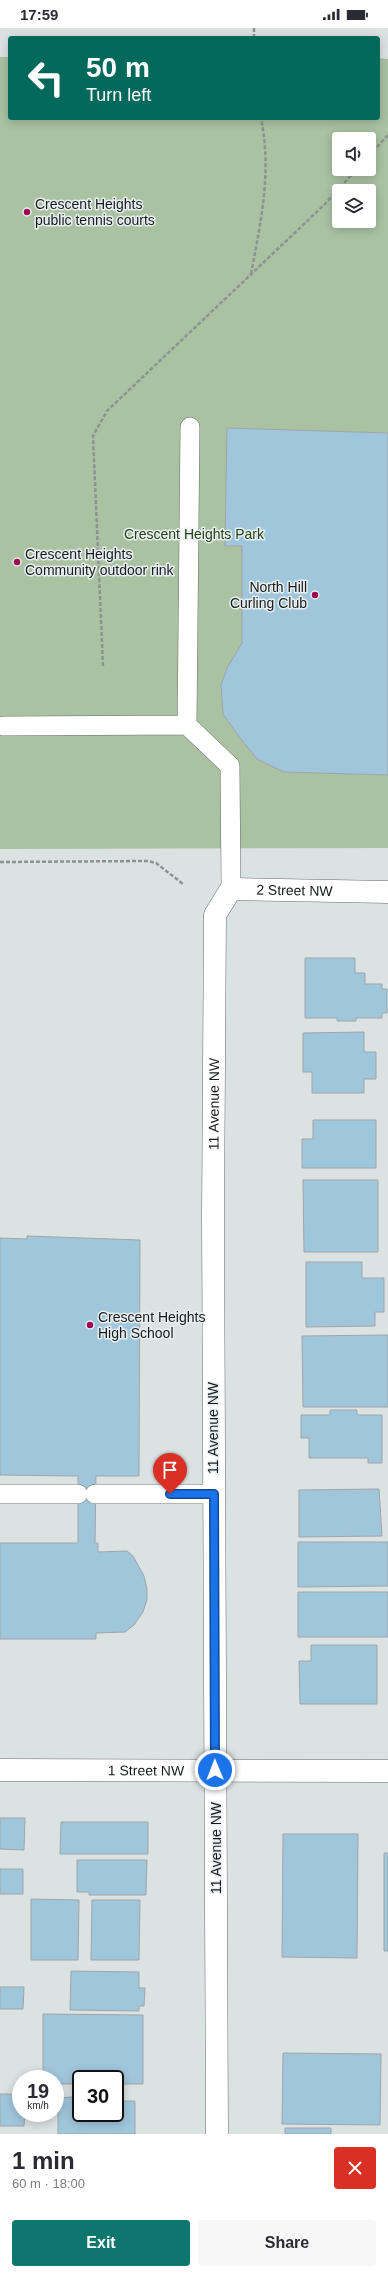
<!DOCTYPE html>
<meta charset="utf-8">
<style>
:root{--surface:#fff;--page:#f7f7f7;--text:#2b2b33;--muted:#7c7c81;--accent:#0f766e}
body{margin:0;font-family:Helvetica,sans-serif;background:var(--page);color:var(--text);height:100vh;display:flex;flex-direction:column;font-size:15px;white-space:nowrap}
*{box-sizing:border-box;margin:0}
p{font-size:13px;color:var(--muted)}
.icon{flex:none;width:22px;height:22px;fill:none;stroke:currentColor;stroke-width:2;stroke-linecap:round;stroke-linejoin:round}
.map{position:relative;height:2106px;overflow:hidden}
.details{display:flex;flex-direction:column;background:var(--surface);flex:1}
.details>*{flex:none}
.guide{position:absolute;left:8px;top:8px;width:372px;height:84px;border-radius:4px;box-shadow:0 2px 10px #0003;background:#00695c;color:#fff;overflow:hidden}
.fabs{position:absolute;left:332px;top:104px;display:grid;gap:8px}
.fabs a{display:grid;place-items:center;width:44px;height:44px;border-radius:4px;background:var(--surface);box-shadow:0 2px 10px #0003;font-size:20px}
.speed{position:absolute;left:12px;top:2042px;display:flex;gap:8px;font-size:20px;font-weight:700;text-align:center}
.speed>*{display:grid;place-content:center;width:52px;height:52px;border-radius:50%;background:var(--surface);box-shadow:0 2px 10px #0003;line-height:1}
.speed small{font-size:10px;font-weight:400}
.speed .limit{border:2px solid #111;border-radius:6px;background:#fff;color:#111}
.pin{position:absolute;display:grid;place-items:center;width:34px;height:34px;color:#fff;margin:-41px -17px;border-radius:50% 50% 50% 0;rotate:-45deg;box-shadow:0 0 4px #0007}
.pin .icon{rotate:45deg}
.me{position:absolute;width:44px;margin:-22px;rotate:359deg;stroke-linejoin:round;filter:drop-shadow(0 0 3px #0008)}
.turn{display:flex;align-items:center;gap:14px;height:84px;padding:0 12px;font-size:18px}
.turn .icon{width:52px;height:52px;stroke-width:2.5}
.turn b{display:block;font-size:28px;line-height:34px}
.round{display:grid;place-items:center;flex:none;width:42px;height:42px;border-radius:4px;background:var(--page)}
.headline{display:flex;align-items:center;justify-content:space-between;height:68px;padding:0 12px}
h1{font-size:24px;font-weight:600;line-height:30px}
.action{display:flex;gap:8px;margin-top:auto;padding:8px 12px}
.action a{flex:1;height:46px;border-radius:4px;background:var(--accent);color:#fff;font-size:16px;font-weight:600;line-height:46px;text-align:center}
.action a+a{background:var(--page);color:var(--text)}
.status{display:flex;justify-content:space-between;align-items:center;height:28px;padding:0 20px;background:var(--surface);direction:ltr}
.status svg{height:11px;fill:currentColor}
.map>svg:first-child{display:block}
.green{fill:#aac1a2;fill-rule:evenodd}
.building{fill:#a0c6dc;stroke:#a0a5a9}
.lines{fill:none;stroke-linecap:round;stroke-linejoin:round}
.lane-casing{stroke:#656b6b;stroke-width:20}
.street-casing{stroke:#656b6b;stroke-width:23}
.path{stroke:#8d9393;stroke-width:2.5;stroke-dasharray:4 2;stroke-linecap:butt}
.lane{stroke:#fff;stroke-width:19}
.street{stroke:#fff;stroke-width:22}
.route-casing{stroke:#114b97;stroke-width:10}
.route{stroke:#1a73e8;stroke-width:7}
.poi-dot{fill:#9e0751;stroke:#e8eff0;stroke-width:1.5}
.labels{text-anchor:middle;stroke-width:3;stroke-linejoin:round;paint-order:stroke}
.poi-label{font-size:14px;fill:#171a1a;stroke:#e8eff0;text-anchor:start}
.park-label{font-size:14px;fill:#234214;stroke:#e8eff0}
.street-label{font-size:14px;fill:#171a1a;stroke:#e8eff0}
</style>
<div class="status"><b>17:59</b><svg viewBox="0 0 49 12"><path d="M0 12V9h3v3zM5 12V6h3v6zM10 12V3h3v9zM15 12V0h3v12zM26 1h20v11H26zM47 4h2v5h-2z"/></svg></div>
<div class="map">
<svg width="388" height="2106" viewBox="0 0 388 2106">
<rect width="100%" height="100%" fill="#dbe2e2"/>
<!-- green -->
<path class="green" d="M0,29H10V90H378V30L388,31V820L0,821ZM339,111H369V141H339ZM339,163H369V193H339Z"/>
<!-- building -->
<path class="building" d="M227,400L388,405V747L284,744L257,731L237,706L223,686L221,657L227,640L242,615V518H225Z
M305,930H355V945H365V956H382V961H387V985H382V990H356V993H337V990H305Z
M364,1004V1024H376V1051H364V1065H312V1044H303V1005Z
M313,1092H376V1140H302V1111H313Z
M303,1152H378V1224H304Z
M27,1208L140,1212L139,1448H96L95,1515H98V1524L127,1523L133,1528L144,1548L147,1561V1572L143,1584L134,1597L125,1604L96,1605V1611H0V1515H78V1448L0,1447V1210L27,1211Z
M306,1234H362V1250H384V1284H375V1298L306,1299Z
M388,1307V1379H303L302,1308Z
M330,1382H357V1387H382V1435H368V1430H309V1410H301V1387H330Z
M379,1461L382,1508L299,1509V1462Z
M298,1514H388V1558L298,1559Z
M298,1564H388V1609H298Z
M311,1617H377V1676H300L299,1633H311Z
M0,1790H25L24,1822L0,1821Z
M61,1794H148V1826H60Z
M283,1806H358L357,1930L282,1929Z
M384,1825H388V1923H384Z
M77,1832H147L146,1867H89V1864H77Z
M0,1841H23V1866H0Z
M31,1871L79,1872L78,1932H31Z
M92,1872H140L139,1932H91Z
M71,1943L139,1944V1960H145L144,1978H139V1983L70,1982Z
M0,1959H24L23,1981H0Z
M43,1986L143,1987V2056H115V2051H81V2056H55V2051H43Z
M283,2025L381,2026L380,2097L282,2096Z
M0,2066H21V2085H25L24,2098H0Z
M71,2069H81V2085H115V2073H135V2106H58V2070Z
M285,2100H331V2106H285Z"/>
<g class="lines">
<defs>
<path id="lane" d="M187,697L230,738L231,861
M4,698L187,697L190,399
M0,1466H78
M95,1466H213"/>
<g id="street">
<path id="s1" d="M0,1742L388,1743"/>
<path id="s2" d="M217,2106L213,1189L215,887L231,861L388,864"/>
</g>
</defs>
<!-- lane casing -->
<use href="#lane" class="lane-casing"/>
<!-- street casing -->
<use href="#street" class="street-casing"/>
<!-- path -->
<path class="path" d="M254,10V0
M369,128L388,107
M251,246C261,192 272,145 261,90
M103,638L93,408L107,383L324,177L357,141
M0,834L148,833L156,835L183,856"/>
<!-- lane -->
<use href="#lane" class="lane"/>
<!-- street -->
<use href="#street" class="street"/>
</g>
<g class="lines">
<defs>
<path id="route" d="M170,1466H214L215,1742"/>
</defs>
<!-- route casing -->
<use href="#route" class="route-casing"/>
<!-- route -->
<use href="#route" class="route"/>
</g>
<!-- markers -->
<g class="poi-dot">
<circle cx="27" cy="184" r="4"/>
<circle cx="17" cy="534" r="4"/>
<circle cx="315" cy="567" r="4"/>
<circle cx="90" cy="1297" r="4"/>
</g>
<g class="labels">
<!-- poi labels -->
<g class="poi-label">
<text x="35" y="181">Crescent Heights<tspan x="35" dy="16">public tennis courts</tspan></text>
<text x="25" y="531">Crescent Heights<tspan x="25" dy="16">Community outdoor rink</tspan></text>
<text x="307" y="564" text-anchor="end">North Hill<tspan x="307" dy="16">Curling Club</tspan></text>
<text x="98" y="1294">Crescent Heights<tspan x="98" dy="16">High School</tspan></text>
</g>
<!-- park labels -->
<g class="park-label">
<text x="194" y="511">Crescent Heights Park</text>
</g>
<!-- street labels -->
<g class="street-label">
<text dy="5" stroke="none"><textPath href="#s2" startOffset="1313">2 Street NW</textPath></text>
<text dy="5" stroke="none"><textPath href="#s2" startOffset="1030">11 Avenue NW</textPath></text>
<text transform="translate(213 1400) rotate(-90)" y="5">11 Avenue NW</text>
<text dy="5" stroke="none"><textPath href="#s1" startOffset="146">1 Street NW</textPath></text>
<text transform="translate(216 1820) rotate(-90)" y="5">11 Avenue NW</text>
</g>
</g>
</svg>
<div class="fabs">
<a><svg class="icon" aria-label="sound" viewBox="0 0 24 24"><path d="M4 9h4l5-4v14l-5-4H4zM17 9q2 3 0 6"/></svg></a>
<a><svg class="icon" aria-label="layers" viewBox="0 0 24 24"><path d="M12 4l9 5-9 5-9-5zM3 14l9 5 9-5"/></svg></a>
</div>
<div class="speed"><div>19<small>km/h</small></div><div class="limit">30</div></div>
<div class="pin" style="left:170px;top:1466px;background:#d93025"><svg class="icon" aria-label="arrive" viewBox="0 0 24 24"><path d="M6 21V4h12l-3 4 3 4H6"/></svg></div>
<svg class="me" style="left:215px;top:1742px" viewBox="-20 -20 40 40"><circle r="17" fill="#1a73e8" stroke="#fff" stroke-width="3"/><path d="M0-11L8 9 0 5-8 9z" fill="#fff"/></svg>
<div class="guide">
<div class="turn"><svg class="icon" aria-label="left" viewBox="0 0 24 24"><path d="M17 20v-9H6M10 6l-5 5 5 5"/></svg><div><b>50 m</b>Turn left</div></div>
</div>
</div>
<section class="details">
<div class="headline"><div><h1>1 min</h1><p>60 m · 18:00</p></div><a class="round" style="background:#d93025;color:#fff"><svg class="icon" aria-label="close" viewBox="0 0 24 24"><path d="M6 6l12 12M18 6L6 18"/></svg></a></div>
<div class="action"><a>Exit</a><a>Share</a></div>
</section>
